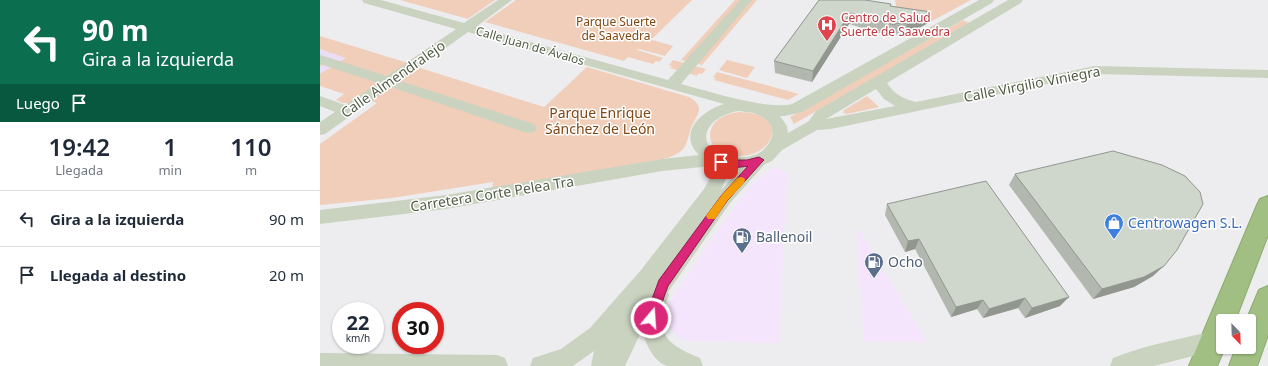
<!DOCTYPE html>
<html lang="es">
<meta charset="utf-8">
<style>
:root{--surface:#fff;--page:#f2f2f3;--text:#1f2937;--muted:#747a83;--line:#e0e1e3}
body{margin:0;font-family:"Noto Sans",sans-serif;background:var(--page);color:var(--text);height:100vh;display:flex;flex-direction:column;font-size:15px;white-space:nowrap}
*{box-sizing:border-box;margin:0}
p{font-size:13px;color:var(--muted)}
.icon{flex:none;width:22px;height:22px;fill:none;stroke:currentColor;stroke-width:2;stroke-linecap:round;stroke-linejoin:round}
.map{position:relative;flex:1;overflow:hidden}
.panel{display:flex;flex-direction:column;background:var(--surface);width:320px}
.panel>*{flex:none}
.hud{background:#0b6e4f;color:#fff;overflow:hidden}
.needle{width:26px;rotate:157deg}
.fabs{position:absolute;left:896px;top:314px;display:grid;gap:8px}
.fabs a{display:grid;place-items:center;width:40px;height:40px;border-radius:4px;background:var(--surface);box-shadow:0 1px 3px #0004;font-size:20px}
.speed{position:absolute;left:12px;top:302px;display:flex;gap:8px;font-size:20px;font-weight:700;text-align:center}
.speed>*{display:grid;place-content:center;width:52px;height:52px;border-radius:50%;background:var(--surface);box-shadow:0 1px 3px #0004;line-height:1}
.speed small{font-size:10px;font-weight:400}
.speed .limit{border:6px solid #d22;background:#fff;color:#111}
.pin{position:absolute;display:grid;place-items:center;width:34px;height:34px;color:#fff;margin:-17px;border-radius:8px;box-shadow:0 2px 6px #0006}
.me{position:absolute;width:44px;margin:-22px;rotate:18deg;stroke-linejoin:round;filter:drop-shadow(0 0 3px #0008)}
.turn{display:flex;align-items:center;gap:14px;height:84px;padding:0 16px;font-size:18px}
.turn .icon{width:52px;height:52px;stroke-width:2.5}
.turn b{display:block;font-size:28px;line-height:34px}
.then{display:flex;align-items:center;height:38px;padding:0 16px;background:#0003;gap:8px;font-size:15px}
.eta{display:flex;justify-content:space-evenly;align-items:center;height:68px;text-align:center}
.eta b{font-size:24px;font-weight:600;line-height:28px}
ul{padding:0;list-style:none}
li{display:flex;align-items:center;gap:12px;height:56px;padding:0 16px;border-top:1px solid var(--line)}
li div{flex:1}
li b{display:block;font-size:15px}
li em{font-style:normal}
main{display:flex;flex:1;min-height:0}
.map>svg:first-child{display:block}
.commercial{fill:#f5e5fc}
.green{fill:#f0ceb9}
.sand{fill:#ebddf3}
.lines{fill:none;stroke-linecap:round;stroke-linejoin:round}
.highway-casing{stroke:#8cab6e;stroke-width:2}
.minor{fill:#cad3c0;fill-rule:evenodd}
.highway{fill:#a1bf83;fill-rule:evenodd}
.wall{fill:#b2b8af}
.shaded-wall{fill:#91968f}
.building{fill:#cfd6cc;stroke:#91968f}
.route{fill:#db2777;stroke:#8e194d}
.slow{fill:#f59e0b}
.labels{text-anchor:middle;stroke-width:3;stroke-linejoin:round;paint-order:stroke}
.far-health-label{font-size:12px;fill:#be3a42;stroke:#fff;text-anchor:start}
.far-park-label{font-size:12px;fill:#804813;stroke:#fff}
.far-street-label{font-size:12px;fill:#515c45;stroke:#fff}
.street-label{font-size:14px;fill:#515c45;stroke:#fff}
.park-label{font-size:14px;fill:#804813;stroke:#fff}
.shop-label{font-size:14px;fill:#366cbe;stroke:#fff;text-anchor:start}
.service-label{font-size:14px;fill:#4e5e75;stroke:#fff;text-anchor:start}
</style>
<main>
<section class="panel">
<div class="hud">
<div class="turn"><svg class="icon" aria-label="left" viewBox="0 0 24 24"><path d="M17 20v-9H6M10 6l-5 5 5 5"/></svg><div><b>90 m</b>Gira a la izquierda</div></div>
<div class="then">Luego<svg class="icon" aria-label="arrive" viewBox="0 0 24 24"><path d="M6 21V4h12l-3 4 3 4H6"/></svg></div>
</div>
<div class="eta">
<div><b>19:42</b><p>Llegada</p></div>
<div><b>1</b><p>min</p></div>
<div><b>110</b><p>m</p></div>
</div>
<ul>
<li><svg class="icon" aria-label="left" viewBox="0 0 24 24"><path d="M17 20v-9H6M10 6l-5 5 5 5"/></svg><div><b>Gira a la izquierda</b></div><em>90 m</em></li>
<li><svg class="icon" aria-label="arrive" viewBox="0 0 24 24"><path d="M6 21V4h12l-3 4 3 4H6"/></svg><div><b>Llegada al destino</b></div><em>20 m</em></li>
</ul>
</section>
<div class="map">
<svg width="948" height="366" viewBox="0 0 948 366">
<rect width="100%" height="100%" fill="#ededf0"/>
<!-- commercial -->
<path class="commercial" d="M453,167L467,173L459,343L368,341L363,339L357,336L349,327L347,315L349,303L415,206L432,185Z
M537,226L607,342H544V333H543Z"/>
<!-- green -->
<path class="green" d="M80,0H175L148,19Z
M196,0H372L333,38L329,39L353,46L345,56L319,49L317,50L343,58L339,62L336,61L333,64L308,57L304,61L165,22Z
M415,0H437L382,65L361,60Z
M575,0H651L610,22L578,16Z
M643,20L649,23L474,124L470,117Z
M0,36L88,63L29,103H23L16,100L24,94L0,86Z
M353,60L386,69L382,74L379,73L377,76L350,68L352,66L349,65Z
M407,60L435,67L427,78L399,70Z
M97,67L224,107L267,67L369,97C387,107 376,115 371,128C365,146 368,150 348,158L172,189L173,182L72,198L0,205V144L57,103L49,100Z
M397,72L479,94L468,100L394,80L396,78L393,77Z
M547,96L559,107L527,114L523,113L524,110Z
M419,112C480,113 446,172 402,152C385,145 387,125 402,117C407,114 413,113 419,112Z"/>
<!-- sand -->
<path class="sand" d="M0,49L26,58L0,74V66L8,61L0,58Z"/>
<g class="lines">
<defs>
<path id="highway" d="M948,196V235L915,321H903V347H905L897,366H869L937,205L940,199Z
M948,286V335L937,366H909L916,347H929V321H926L939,290Z"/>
</defs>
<!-- highway casing -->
<use href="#highway" class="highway-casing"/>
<!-- minor -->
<path class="minor" d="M42,0H61L144,23L178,0H192L156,27L348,80L420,0H432L361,84C388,91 447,110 472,104L659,0H674L672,3L482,112L465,116H460L467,126L468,133L489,121L496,111L688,0H703L701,3L567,83C574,94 583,99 596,102L775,66L948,70V78L775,74L511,129L497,130L462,150L452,161L445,164L410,203L348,292L349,295C333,332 345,344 380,358L383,366C374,366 356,366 347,366C334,362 325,343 322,330L305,366H271L274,351L253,366H210L213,358L241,349L270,328L321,270L384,189L391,176L392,166L342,171L126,209L0,224V210L126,195L342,159L379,155C357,133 381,111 404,104L148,32L80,81L214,124L217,128L214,132L209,133L204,132L71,87L5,134L0,135V122L15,112L0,106V96L25,105L58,83L0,64V55L67,76L136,29L44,3ZM556,89L564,99L575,106L506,119ZM418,111C424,112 431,112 436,114C455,121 458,137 442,151C437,155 429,157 423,157C378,161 372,120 418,111ZM408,169L420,170L401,190L407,176Z
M893,331L901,334L903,339L901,348L893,351L834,366H790L793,358C825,345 860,339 893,331Z
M0,353L177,355L185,358L188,366H0Z"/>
<!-- highway -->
<use href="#highway" class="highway"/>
</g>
<!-- wall -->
<path class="wall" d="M499,0L570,6L608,23L585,36L574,34L573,37L529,24L492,82L455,73L454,61Z
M695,174L833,276L814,287L773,299L689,185Z
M567,204L740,306L705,318L698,308L663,318L657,309L631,317L595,249L585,252L565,215Z"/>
<!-- shaded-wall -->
<path class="shaded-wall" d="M611,12L608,23L585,36L587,24Z
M530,13L529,24L492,82L493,71Z
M599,239L595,249L585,252L588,241Z
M844,266L833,276L814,287L773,299L782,289Z
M749,297L740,306L705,318L712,308Z
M705,298L698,308L663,318L669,309Z
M663,300L657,309L631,317L636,307Z"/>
<!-- building -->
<path class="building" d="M499,0H545L571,4L570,6L611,12L587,24L575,23V25L530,13L493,71L454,61Z
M793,151L842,165L865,176L880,192L883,204L857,250L844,266L824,277L782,289L695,174Z
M666,181L749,297L712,308L705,298L669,309L663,300L636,307L599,239L588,241L567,204Z"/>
<!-- route -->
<path class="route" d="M439,157L444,160L442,162L407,201L348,286L335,322L331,323L327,322L325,318L339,280L401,196L428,166C418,168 408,168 398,164L397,162L398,160H427Z"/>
<!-- slow -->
<path class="slow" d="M421,177L424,178L425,180L424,183L407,201L395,219H388L386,216L388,213L401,196L417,178Z"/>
<!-- icons -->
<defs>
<symbol id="hospital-pin" viewBox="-11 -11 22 30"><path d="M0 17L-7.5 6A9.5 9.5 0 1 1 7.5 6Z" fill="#e0444e" stroke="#fff"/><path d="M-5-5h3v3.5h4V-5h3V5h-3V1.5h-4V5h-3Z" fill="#fff"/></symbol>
<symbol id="shop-pin" viewBox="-11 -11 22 30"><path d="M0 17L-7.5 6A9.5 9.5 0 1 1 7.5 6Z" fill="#3f7fe0" stroke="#fff"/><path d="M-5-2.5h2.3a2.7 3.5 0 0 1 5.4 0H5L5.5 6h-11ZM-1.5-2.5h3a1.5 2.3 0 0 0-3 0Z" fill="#fff"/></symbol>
<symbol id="fuel-pin" viewBox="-11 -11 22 30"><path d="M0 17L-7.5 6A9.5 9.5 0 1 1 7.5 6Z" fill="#5c6f8a" stroke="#fff"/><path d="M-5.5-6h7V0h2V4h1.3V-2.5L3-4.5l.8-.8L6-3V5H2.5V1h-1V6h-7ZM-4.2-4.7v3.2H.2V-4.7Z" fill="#fff"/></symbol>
</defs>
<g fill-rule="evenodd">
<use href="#hospital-pin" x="496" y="14" width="22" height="30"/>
<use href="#shop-pin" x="783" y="212" width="22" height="30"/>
<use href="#fuel-pin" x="411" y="226" width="22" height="30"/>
<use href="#fuel-pin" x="543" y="251" width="22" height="30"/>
</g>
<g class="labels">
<!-- far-health labels -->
<g class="far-health-label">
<text x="521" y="22">Centro de Salud<tspan x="521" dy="14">Suerte de Saavedra</tspan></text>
</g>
<!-- far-park labels -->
<g class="far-park-label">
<text x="296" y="26">Parque Suerte<tspan x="296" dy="14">de Saavedra</tspan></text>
</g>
<!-- far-street labels -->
<g class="far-street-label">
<text transform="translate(210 46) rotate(16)" y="4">Calle Juan de Ávalos</text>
</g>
<!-- street labels -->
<g class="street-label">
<text transform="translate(73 79) rotate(-35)" y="5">Calle Almendralejo</text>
<text transform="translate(712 84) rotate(-11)" y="5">Calle Virgilio Viniegra</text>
<text transform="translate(172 194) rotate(-9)" y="5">Carretera Corte Pelea Tra</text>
</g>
<!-- park labels -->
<g class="park-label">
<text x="280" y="118">Parque Enrique<tspan x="280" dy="16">Sánchez de León</tspan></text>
</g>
<!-- shop labels -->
<g class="shop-label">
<text x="808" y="228">Centrowagen S.L.</text>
</g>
<!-- service labels -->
<g class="service-label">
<text x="436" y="242">Ballenoil</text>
<text x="568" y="267">Ocho</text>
</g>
</g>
</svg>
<div class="fabs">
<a><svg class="needle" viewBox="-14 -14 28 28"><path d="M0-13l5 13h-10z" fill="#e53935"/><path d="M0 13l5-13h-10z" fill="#747a83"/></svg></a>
</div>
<div class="speed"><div>22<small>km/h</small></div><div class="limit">30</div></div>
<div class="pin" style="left:401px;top:162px;background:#d93025"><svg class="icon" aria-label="arrive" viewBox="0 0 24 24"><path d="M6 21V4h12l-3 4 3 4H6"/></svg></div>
<svg class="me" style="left:331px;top:318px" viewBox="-20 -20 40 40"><circle r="17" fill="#db2777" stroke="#fff" stroke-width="3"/><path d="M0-11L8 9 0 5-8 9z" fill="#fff"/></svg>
</div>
</main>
